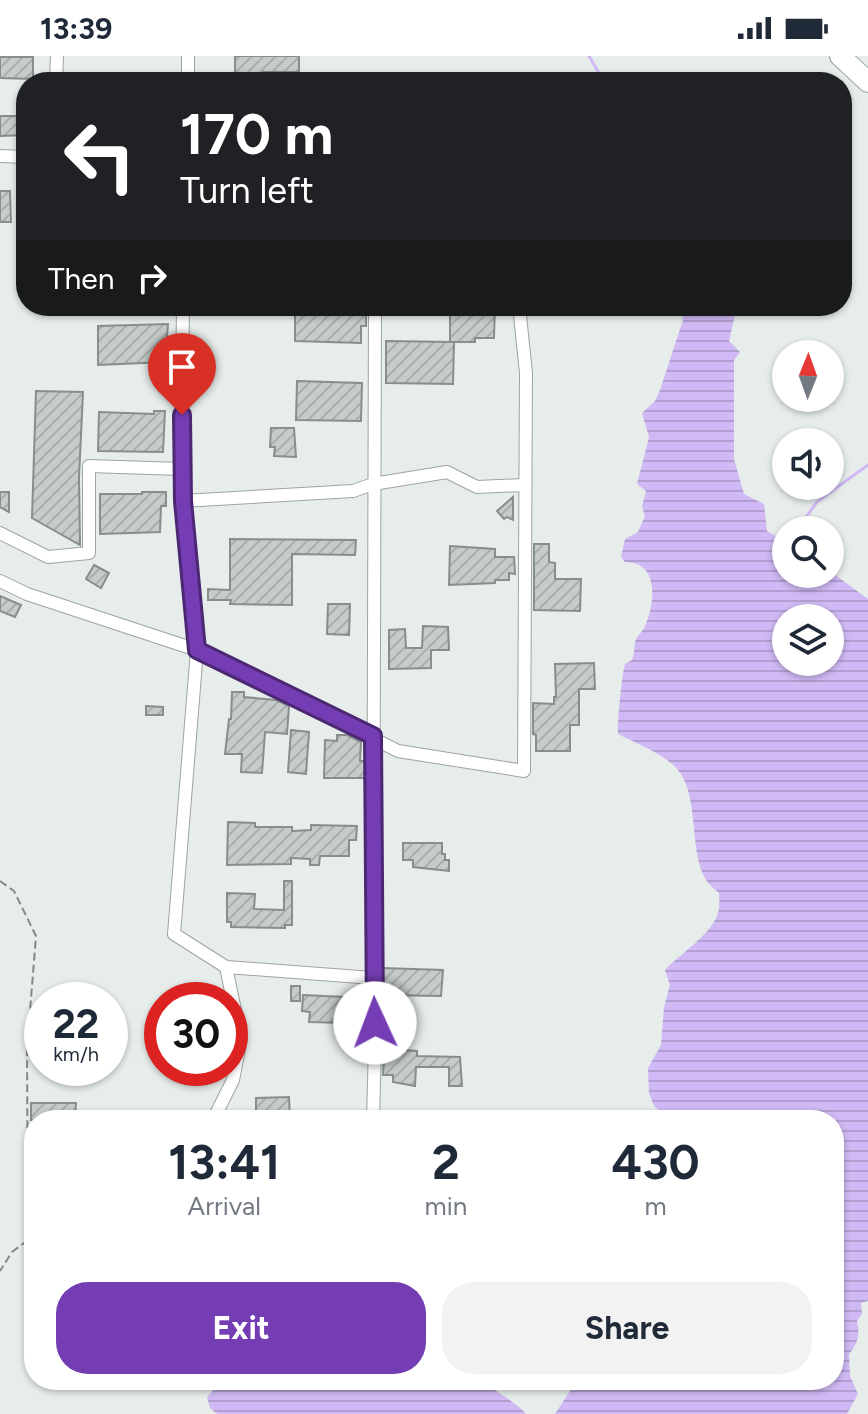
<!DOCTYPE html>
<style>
:root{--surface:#fff;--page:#f2f2f3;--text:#1f2937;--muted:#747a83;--accent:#753db3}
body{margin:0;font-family:Figtree,sans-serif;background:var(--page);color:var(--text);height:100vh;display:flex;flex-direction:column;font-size:30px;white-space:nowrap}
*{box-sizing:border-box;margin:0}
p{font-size:26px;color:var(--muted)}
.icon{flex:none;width:44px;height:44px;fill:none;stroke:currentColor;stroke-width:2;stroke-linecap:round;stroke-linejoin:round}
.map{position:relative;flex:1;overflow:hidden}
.panel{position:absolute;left:24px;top:1054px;width:820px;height:280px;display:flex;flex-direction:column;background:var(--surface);border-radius:32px;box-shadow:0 2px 6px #0004}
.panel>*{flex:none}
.hud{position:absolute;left:16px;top:16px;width:836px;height:244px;border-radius:32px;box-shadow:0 2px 6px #0004;background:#202124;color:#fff;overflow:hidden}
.needle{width:52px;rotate:1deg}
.buttons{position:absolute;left:772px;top:284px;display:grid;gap:16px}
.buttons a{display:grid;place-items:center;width:72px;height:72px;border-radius:50%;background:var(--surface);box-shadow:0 2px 6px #0004;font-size:40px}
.speed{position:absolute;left:24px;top:926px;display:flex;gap:16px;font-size:40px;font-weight:700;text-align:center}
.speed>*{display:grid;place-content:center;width:104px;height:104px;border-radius:50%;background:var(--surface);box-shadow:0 2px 6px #0004;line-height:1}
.speed small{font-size:20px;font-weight:400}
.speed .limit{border:12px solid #d22;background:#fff;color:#111}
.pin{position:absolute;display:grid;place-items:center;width:68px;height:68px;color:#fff;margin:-82px -34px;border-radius:50% 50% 50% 0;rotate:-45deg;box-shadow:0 0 8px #0007}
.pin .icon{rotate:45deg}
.me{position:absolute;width:88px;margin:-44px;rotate:358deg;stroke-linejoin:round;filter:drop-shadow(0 0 6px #0008)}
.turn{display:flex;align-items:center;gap:28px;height:168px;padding:0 32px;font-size:36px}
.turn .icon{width:104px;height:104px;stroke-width:2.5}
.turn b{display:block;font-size:56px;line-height:68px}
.then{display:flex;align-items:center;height:76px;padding:0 32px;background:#0003;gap:16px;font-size:30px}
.eta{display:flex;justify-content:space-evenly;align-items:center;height:136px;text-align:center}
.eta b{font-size:48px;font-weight:700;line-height:56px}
.action{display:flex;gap:16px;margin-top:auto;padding:16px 32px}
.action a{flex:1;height:92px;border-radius:32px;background:var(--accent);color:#fff;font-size:32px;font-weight:700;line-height:92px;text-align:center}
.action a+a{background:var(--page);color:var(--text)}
.status{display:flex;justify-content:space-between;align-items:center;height:56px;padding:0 40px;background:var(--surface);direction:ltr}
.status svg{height:22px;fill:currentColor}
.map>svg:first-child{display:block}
.water{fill:url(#water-rules);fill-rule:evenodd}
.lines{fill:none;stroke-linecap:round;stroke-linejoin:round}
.stream{stroke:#d0b9f4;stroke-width:3}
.building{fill:url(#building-hatch);stroke:#878e8b;stroke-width:2}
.minor-casing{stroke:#9da4a1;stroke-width:14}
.trunk-casing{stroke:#9da4a1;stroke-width:22}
.path{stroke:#848886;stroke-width:2;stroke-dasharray:8 4;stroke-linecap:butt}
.minor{stroke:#fff;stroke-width:12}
.trunk{stroke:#fff;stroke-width:20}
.route-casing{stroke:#4c2874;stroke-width:20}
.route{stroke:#753db3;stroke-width:14}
</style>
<div class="status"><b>13:39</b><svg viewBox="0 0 49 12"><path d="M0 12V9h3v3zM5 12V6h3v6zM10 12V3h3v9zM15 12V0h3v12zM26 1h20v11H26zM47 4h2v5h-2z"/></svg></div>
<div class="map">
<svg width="868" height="1358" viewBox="0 0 868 1358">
<defs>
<pattern id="water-rules" width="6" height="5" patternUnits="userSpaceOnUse" patternTransform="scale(2)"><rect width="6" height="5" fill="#d0b9f4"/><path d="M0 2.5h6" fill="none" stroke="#b29fd1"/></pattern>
<pattern id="building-hatch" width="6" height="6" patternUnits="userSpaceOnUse" patternTransform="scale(2)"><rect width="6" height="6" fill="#c5ccc9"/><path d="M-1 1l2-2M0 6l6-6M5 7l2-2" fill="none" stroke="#a9afac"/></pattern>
</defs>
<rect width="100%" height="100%" fill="#e6edea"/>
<!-- water -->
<path class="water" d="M680,250H737L729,285L740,296L734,304V403L744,438L764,448L767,475L786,486V518H830V515L868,543V1245L861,1247L862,1258L857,1265C860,1279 858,1287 849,1298L850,1320L858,1338L847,1358H555L577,1324H834V1064H665L662,1057L654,1050L649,1037L648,1012L661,989L664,951L670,929L665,914C680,898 712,878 718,857C720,851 719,843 719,837C715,833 709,829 706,824C688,793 700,741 678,714C665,698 637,688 618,678C617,667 622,618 625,608L632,604C635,597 634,593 635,586C637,580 643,575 645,570C655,548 660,506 625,506L621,501L625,483L638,476L645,460L642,450L646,435L637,428L649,381L642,357L655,345L660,334L683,264ZM786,562H830V606H786Z
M247,1324H298L303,1327L324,1324H482C497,1337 513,1344 526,1358H217L210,1352L207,1341L216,1331L239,1330Z"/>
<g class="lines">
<!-- stream -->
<path class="stream" d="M589,0L604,26
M797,474L817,446L868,409"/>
</g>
<!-- building -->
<path class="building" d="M235,0H299V16H263L261,26H235Z
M0,1H33V23L0,22Z
M0,60H26V79L0,80Z
M0,135H10L11,166H0Z
M295,250H366V270H361V287L295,285Z
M450,250H495L494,282H475V286H450Z
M168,268L165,306L98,309V270Z
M386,285L454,286L453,328L386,327Z
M297,325L362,327L361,365L296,364Z
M36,335L83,336L79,422L80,489L32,462Z
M154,355H165L163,396L98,395L99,356L154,358Z
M271,372H294L296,401L274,400L275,391H270Z
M0,436H9V456L0,451Z
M142,436H166V450H161L160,476L100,478V438H142Z
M513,441V464L507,461L504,463L497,455Z
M230,483L356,484L355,499L292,498V549L230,548L231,544H208V533L230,534Z
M534,488H549V506L555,507V523H581L580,555L534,554Z
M450,490L495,493V501H514L515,518L509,517V524H495V527L449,529Z
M94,509L109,517L101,532L86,523Z
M0,540L21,549L15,561L0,555Z
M328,548H350L349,579L327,578Z
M423,570L448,571L449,594H431V612L389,613V574L405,573L406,592H422Z
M594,607L595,633H579V669H570V695H536V679L533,678V647L554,648V641H556L555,608Z
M232,636H244V641L276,644L289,650L287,678L265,676L262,717L241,716L242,698H225L229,663H231Z
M146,650L163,651V659H146Z
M291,674L309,676L306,718L288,716Z
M337,679H347L361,686L360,705H365V722H324L325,684L337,685Z
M228,766L255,767V771H292V775L311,774V769L357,770L356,784H349V800H320L319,809H310V803L291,802V808L227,809Z
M403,787H442V798H445V804H449V815L413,811V804H403Z
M284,825H292V869H285V872L231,871V866H227V837L255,838L254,853L284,854Z
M382,912L443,914L441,940L382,939Z
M291,930H300V945H291Z
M303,939L345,941L344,967L309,966L310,956L302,955Z
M392,993L417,995V1000L460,1001L462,1030H449V1011H416L415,1030L393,1026V1019H383L384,1001H392Z
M289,1041L290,1064H256V1042Z
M31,1047H76L75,1064H31Z"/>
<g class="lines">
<defs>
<path id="minor" d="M56,26L57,0
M188,26V0
M0,100L26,101
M183,250L181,413L197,594L174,878L226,911L241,983L233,1024L213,1064
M183,445L353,435L373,428L447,416L477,431L523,429
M0,477L48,501L89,497V410L181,413
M0,525L27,538L197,594L398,695L524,715L526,317L519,250
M226,911L373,922
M373,1064L375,989L373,922L375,250"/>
<path id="trunk" d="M840,0L868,26"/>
</defs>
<!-- minor casing -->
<use href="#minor" class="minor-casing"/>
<!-- trunk casing -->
<use href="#trunk" class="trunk-casing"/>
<!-- path -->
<path class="path" d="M0,825L14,835L36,880L27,992L28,1184L12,1196L0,1215"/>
<!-- minor -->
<use href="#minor" class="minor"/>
<!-- trunk -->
<use href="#trunk" class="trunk"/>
</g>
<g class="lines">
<defs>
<path id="route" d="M182,359L183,445L197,594L373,680L375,967"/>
</defs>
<!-- route casing -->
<use href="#route" class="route-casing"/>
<!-- route -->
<use href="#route" class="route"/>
</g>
</svg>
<div class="buttons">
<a><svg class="needle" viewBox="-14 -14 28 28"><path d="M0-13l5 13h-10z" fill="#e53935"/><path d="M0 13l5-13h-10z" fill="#747a83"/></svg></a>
<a><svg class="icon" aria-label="sound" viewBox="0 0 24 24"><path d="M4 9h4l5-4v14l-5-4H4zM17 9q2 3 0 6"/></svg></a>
<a><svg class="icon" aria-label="search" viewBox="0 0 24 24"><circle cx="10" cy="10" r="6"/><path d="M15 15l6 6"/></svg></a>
<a><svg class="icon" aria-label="layers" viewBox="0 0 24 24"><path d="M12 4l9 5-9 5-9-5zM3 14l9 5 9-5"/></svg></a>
</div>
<div class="speed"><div>22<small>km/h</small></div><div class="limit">30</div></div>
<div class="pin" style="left:182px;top:359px;background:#d93025"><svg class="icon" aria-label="arrive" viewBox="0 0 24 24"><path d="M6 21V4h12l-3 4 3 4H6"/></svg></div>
<svg class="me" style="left:375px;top:967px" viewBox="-20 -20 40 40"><circle r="19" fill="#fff"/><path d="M0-13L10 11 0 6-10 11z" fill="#753db3"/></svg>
<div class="hud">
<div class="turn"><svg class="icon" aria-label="left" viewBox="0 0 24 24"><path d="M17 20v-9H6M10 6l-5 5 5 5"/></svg><div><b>170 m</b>Turn left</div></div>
<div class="then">Then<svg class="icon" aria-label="right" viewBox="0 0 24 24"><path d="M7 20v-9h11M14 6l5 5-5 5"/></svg></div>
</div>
<section class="panel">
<div class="eta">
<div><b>13:41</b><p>Arrival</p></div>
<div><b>2</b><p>min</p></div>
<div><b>430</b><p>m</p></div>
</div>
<div class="action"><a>Exit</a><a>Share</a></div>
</section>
</div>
